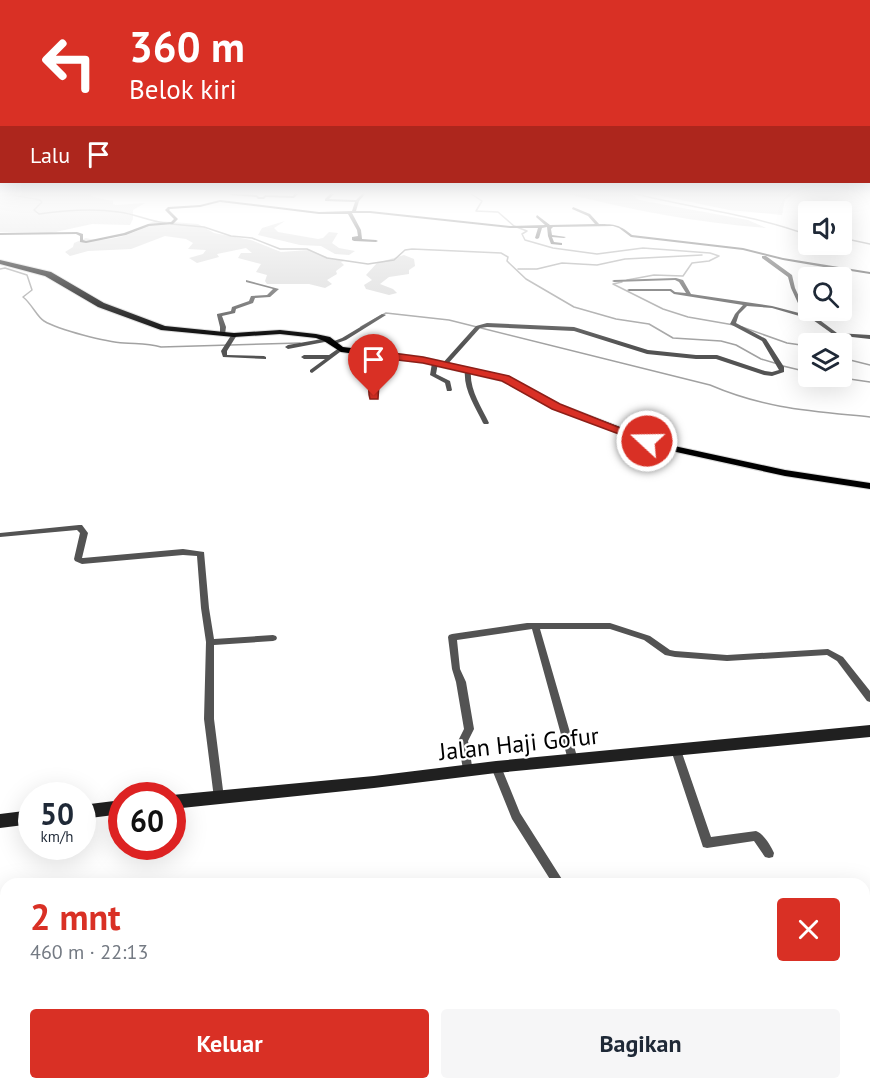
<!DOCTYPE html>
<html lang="id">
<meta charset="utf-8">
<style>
:root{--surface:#fff;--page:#f6f6f7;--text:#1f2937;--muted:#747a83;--accent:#d93025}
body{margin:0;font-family:"PT Sans",sans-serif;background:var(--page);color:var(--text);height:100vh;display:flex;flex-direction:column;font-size:22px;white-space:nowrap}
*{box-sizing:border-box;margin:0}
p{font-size:20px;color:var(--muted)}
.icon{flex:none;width:33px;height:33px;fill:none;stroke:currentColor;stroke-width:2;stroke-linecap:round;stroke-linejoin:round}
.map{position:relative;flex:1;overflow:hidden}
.side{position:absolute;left:0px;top:878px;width:870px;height:212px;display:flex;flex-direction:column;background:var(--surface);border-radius:18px 18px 0 0;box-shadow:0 6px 24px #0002}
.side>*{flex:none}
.top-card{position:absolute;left:0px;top:0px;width:870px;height:183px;box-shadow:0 6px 24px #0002;background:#d93025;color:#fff;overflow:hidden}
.fabs{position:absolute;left:798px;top:201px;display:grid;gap:12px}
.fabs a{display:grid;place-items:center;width:54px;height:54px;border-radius:6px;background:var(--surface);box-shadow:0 6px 24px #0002;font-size:30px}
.speed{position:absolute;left:18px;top:782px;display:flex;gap:12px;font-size:30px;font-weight:700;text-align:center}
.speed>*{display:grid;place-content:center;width:78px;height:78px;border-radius:50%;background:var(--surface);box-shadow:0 6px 24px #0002;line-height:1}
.speed small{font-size:15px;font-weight:400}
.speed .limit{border:9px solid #d22;background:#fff;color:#111}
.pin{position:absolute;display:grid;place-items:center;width:51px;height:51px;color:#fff;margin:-62px -26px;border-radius:50% 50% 50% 0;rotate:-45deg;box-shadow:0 0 6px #0007}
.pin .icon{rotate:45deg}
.me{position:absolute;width:66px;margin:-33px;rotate:291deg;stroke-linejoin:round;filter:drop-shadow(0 0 4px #0008)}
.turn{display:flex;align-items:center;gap:21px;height:126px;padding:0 30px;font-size:27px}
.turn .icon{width:78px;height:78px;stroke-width:2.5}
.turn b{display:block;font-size:42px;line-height:51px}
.then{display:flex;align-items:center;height:57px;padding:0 30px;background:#0003;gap:12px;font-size:22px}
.round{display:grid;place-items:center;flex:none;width:63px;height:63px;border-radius:6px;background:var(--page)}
.headline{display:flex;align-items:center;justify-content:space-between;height:102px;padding:0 30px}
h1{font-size:36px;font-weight:800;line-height:45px;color:var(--accent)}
.primary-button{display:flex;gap:12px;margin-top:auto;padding:12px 30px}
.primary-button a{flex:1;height:69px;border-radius:6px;background:var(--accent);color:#fff;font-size:24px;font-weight:800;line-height:69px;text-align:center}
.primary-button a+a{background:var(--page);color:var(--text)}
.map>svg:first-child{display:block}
.green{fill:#dadada}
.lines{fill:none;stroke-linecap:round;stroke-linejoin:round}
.stream{stroke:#a1a1a1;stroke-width:1.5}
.primary-casing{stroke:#dbdbdb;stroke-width:2}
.street{fill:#535353;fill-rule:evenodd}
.secondary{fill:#202020;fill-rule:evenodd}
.primary{fill:#000;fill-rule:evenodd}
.route{fill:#d93025;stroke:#8d1f18;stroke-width:1.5}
.labels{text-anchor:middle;stroke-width:4.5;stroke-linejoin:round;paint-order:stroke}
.near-street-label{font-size:24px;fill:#000;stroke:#fff}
</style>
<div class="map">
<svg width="870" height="1088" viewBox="0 0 870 1088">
<rect width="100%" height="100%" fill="#fff"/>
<!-- green -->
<path class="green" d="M0,193H92L90,194L93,197L113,201V204L116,205L145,203L133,210V219L130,225L92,224L51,233L0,232Z
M564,193H630L639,200L748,220L766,228C699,223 629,210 564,193Z
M647,193H797L785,199L782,215L729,210Z
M159,221L198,224L214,233L251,240L281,252L309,250L332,259L344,261L341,262L344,265L336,271L337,274L327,280L332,284L325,288L309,284H267L265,281L267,275L256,272L261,264L238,258L241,253H252L246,248L217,254L219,257L197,263L189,258L203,254L206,250L188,249L193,243L186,239L165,236L131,249L88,251L70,256L65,252L73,247L74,243L86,238C101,242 121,238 137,231C146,227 148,221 159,221Z
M285,221L274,228L278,232L318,239L323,238L329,232L338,233L332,243L339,248L355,251L349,255L335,254L321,246L300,245L258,235L262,228Z
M404,255L414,259L415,266L409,270V274L389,277L380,284L393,289L397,293L389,295L366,289L364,285L372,280L366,275L377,263Z"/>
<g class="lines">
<!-- stream -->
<path class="stream" d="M2,193L40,200L42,202L34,210L39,214C66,210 92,208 119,212C135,214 149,221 165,223
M470,193L482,201L476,211L498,212L514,226L527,231L522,234L525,240L553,248L597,254L643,248L710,253L719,256L709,261L692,263L683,276L654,275L627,280
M632,193C690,208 752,214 808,235
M171,224L204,227L231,236L252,238L280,249H307L327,258L368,264L394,260L405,250L412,249L501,253L508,257L507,261L526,279L574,307L616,319L649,324L673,338L721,341L736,345L761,359L778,364
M842,238L870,244
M0,269L5,268L27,275L32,290L23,297C32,304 37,317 44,321C59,330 106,342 124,343C138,344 148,343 161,347L300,343
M518,269H537L562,263L597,265L625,259L702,255
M622,282L613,284L663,309L688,317L734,325
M361,327L386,313L449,320L710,385C766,409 811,411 870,417
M742,327L787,343L808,346
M842,358L870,365
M783,366L808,372
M829,376L870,382"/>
<defs>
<path id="primary" d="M0,260L51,272L104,303L165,326L234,333L280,330L316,334L330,337L343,347L423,357L508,377L559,404L665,444L785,470L870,483V489L785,476L658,448L553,408L502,381L423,363L341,352L324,341L316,338L280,334L234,337L161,330L98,307L45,276L0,264Z"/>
</defs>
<!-- primary casing -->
<use href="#primary" class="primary-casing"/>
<!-- street -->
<path class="street" d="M295,193L298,194L294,198L266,197L264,199H258L256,197L230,195L232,194L257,195L259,197H263L265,195L293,196Z
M331,193H335L329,199L356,200L363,193H366L359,201L356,211H370L510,226L545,225L536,217L537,215L550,225L595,224L588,216L572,209L573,207L590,214L599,224C615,224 620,225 632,235L743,248L783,258L870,272V274L851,271V282L849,283L847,282V271L783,260L743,250L631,237L619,228L613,226L553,227L551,229L552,235L566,237L564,238L552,237L554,242L562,243V245H561L551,244L548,236L547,227L542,228L539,238L537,239L535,238L538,228H510L370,213H352L361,230L362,239L376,240L378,241L376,242L354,241L352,240V237L358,236L357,230L348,214H319L220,202L200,207L170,209L169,210L178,219L173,224L149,226L126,235L86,243L80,242V236L76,234L0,235V233L77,232L83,234V240L86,241L124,233L148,224L171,222L174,219L165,210L168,207L200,205L220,200L319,212L352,211L355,202L325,201V199Z
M762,256H766L792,275L795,288L808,316L817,318L837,333L870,335V339L834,335L813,320L772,308L747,306L739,314L736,323L766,339L784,367V372L772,376L764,375L716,359H696L647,354L574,331L487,327L480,328L446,366H442L441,365L476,326L487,323L574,327L648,350L696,355H717L765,371L772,372L779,370L762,341L730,324L735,314L743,305L674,294L670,291H629L627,290L629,289H671L675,292L686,293L679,282L675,280L614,282L612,281L614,280L676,278L683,280L691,294L772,306L803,314L791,288L788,277L762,258Z
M246,280L279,289L270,297L255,298L253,303L236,309L235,313L222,316L226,327L225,334L220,335V327L217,315V314L231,311L232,307L249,301L251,296L267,295L273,289L246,282Z
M382,314L386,315L346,340L332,345L329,343L342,338Z
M234,333L237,335L227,351V355L264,356L266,357V359L223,357L221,351L232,334Z
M328,338L330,339V341L288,349L285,347L288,345Z
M339,348L344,349L312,373L310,372V370L325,359H304L301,357L304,355H329Z
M385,353L388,355L377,383V396L374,398L372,397L371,383L382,355Z
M435,361L438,363L436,374L450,381L452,390L451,391H447L445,383L430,375L432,363Z
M468,368L471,370C469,389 481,406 489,423L488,424H484L483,423C475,406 463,389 465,370Z
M79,525H82L88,533L82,558H83L183,549L204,552L209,608L214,639L273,635L276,636L277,638L276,640L273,641L214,645V719L224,798L223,801L219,803L215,801L214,798L204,719L206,642L201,608L197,556L183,555L82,564L75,561L74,559L80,533L77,530L0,537V533Z
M527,623H610L650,636L670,650L675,651L727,655L828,649L843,657L870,691V702L867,701L837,661L827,655L727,661L675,657L665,655L644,640L610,629H540L578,760L577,763L573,764L569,763L568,760L532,629L457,640L460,669L466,682L474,729L468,741L473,772L472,775L468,776L464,775L458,741L464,729L456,682L452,669L448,637L449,635L452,634Z
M676,746L679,747L681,750L711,837L756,831C764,834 771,846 774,853L773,857L769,858L765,857L754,841L707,848L703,847L671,750L673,747Z
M496,763L500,764L520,813L565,884H553L512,819L491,767L492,764Z
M870,960V972L864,973V961Z
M714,1083H730L732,1088H716Z"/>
<!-- secondary -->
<path class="secondary" d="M870,725V737L496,773L374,788L172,809V795L374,776L496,761Z
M122,800V814L82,819V805Z
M32,810V824L0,828V814Z"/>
<!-- primary -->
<use href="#primary" class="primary"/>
</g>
<!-- sky -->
<linearGradient id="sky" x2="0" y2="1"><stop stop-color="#8baccc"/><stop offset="0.56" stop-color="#fff"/><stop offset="1" stop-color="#fff" stop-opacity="0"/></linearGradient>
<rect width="870" height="345" fill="url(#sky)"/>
<!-- route -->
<path class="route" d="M385,352L423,357L509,376L560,404L653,441L647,444L643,443L552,409L502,381L423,363L389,359L379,383L378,399H370C366,386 373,358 385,352Z"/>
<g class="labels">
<!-- near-street labels -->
<g class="near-street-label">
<text transform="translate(519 744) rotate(-6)" y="8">Jalan Haji Gofur</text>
</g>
</g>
</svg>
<div class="fabs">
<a><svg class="icon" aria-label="sound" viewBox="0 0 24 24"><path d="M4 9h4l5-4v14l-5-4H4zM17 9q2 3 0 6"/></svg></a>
<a><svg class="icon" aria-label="search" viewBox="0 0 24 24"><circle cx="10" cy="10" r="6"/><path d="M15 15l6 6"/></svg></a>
<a><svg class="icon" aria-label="layers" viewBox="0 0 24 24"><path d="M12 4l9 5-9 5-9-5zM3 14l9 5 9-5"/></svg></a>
</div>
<div class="speed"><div>50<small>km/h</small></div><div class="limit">60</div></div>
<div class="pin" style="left:374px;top:396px;background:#d93025"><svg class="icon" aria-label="arrive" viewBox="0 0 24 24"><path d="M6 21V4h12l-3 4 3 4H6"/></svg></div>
<svg class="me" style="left:647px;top:441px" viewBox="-20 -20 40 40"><circle r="17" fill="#d93025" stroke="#fff" stroke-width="3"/><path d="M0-11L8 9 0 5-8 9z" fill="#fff"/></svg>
<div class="top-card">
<div class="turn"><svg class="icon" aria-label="left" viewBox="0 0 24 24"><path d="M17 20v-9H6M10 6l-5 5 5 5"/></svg><div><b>360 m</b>Belok kiri</div></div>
<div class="then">Lalu<svg class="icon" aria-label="arrive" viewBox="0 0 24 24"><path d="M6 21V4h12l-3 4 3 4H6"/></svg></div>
</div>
<section class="side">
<div class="headline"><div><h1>2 mnt</h1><p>460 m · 22:13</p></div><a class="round" style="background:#d93025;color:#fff"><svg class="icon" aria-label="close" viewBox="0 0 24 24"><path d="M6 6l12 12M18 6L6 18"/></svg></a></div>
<div class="primary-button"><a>Keluar</a><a>Bagikan</a></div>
</section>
</div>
